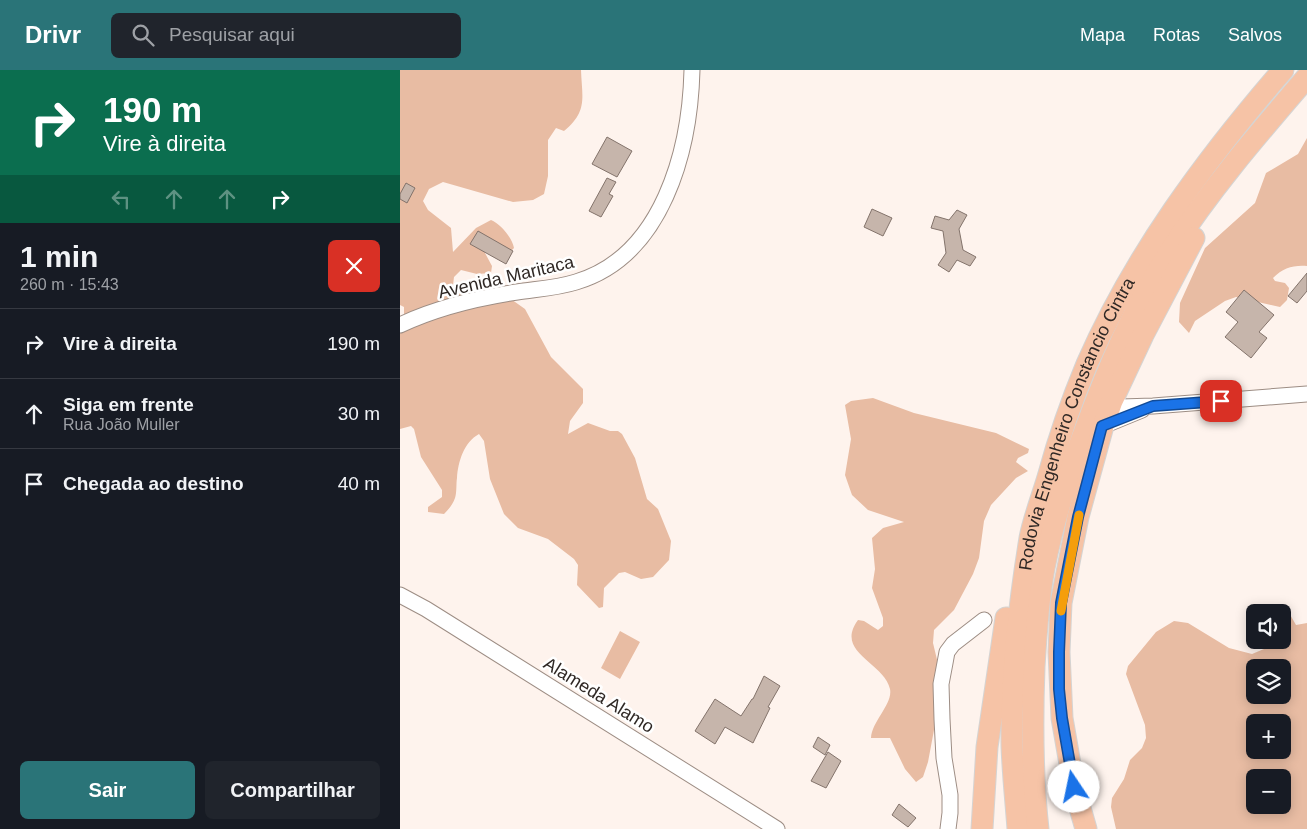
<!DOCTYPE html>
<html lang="pt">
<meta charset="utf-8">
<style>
:root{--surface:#171b24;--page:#20242c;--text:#f1f3f6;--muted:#9ea1a6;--line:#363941;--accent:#2a7478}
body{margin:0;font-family:Arial,sans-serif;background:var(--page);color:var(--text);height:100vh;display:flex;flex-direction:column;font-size:19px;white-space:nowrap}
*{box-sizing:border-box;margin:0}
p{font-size:16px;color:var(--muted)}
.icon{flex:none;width:28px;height:28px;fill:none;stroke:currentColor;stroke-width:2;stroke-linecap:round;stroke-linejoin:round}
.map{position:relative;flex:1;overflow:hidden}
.sheet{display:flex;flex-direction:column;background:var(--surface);width:400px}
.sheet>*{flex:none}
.top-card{background:#0b6e4f;color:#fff;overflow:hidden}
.fabs{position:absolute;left:846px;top:534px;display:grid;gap:10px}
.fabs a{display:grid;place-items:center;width:45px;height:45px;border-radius:8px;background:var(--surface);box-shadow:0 2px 12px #0003;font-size:25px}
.pin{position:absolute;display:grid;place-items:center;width:42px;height:42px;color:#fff;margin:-21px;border-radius:10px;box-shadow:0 2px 8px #0006}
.me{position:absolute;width:55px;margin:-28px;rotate:349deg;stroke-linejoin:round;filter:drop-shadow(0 0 4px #0008)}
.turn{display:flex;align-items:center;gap:18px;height:105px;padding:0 20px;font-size:22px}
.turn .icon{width:65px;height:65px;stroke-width:2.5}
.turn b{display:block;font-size:35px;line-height:42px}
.lanes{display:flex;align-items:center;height:48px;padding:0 20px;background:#0003;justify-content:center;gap:25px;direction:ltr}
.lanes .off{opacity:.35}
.round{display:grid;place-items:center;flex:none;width:52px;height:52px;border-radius:8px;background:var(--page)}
.overview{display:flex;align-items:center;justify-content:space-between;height:85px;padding:0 20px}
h1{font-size:30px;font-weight:800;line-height:38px}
.cta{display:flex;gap:10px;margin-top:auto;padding:10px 20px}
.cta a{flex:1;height:58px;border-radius:8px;background:var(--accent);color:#fff;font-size:20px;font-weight:800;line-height:58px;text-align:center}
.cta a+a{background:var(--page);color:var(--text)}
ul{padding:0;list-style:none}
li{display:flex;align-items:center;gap:15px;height:70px;padding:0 20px;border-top:1px solid var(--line)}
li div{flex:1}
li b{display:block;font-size:19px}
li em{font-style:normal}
header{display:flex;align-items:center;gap:30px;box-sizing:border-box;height:70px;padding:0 25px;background:var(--accent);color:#fff}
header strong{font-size:24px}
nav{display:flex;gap:28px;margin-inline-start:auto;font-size:18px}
.search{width:350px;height:45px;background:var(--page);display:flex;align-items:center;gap:12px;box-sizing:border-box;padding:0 18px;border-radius:8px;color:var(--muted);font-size:19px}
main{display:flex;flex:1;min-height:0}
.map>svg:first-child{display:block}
.green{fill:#e8bca3;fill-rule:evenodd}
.building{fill:#c6b5ab;stroke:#83736b}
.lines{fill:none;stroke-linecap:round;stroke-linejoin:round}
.minor-casing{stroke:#9d8d84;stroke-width:17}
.highway-casing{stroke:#d5d4d3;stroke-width:23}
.minor{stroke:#fff;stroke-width:15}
.highway{stroke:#f6c3a6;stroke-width:21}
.route-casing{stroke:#114b97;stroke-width:12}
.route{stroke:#1a73e8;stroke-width:9}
.slow{stroke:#f59e0b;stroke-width:9}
.labels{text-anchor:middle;stroke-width:5;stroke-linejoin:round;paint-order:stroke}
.street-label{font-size:18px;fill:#2f2825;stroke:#fff}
</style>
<header>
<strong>Drivr</strong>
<div class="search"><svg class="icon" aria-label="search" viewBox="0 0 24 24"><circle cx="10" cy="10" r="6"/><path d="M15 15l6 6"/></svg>Pesquisar aqui</div>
<nav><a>Mapa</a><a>Rotas</a><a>Salvos</a></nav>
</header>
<main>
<section class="sheet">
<div class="top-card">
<div class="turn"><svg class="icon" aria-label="right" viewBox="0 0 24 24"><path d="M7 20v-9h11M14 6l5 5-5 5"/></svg><div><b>190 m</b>Vire à direita</div></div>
<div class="lanes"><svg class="icon off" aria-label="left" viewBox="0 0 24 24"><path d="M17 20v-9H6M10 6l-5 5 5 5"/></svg><svg class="icon off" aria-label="ahead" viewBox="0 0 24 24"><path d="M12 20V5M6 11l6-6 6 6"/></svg><svg class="icon off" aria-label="ahead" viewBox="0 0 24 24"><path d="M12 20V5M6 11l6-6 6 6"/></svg><svg class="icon" aria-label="right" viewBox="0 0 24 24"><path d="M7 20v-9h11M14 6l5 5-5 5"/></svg></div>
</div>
<div class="overview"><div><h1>1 min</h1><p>260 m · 15:43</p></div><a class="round" style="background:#d93025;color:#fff"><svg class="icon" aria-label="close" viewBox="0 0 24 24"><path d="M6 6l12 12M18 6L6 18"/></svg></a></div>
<ul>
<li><svg class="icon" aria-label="right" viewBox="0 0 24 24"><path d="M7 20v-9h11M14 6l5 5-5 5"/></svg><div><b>Vire à direita</b></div><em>190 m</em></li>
<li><svg class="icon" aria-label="ahead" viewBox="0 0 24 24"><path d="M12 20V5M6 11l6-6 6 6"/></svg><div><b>Siga em frente</b><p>Rua João Muller</p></div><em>30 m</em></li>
<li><svg class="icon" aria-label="arrive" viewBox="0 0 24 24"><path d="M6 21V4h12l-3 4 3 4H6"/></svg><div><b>Chegada ao destino</b></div><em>40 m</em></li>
</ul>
<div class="cta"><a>Sair</a><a>Compartilhar</a></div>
</section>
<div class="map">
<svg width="907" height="759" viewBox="0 0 907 759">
<rect width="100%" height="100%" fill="#fef3ed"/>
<!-- green -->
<path class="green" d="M0,0H181C182,28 188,41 164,61L156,58L148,70V106L144,124L133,130L113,132L43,112L29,119L23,131L28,140L51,158L53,182L76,158L91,150C101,154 112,168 114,178L111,181L85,177V183L92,196L91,203L77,204L61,200L54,207L53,215L61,221L108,227L125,239L151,287L183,319V333L170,351L168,364L188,353L210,361H218L222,364L235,388L247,429L258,439L271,471L269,490L253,507L241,509L225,502L219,503L204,518L203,537L199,538L177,515L178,495L174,489L148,469L118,458L104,444L90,409L84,371L79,364C64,372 58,392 57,408C56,414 57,422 55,428C53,434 49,439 44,444L28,442V437L42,427V420L21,387L14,359L11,356L0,359V251L4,245V237L0,235Z
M907,68V196C893,195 883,198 873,208L875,211L885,213L889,218L887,230L880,237L836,227L825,231L795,251L789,263L779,252L780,233L805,178L855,133L866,103L898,84Z
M473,328L514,343L596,363L629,379L628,383L618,388L616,392L628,401L616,408L591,435L584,451L579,488L573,504L554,540L534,560L533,573L540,602V628L528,692L523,707L516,712L505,699L490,668H471C472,651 493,634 490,619C484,592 434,583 458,550L464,551L478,560L483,556V548L472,518L475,499L472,468L483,458L504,452L468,440L452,425L445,405L451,369L445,335L451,331Z
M884,534L896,555L907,553V759H716L711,737L712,728L724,709L730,690L742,678L746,668L745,655L726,604L728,596L756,562L774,551L788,553L829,578L852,584L864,579L866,570H882V542H879ZM855,598H882V625H855ZM882,652V680H855V652ZM855,708H882V735H855Z
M220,561L240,572L220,609L201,598Z"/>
<!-- building -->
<path class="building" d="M207,67L232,81L217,107L192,94Z
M207,108L216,112L209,124L213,126L201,147L189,141Z
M6,113L15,118L7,133L0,129V124Z
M472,139L492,148L483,166L464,157Z
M557,140L567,145L559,159L563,180L576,187L570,196L557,190L549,202L538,195L546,183L543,161L531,158L535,146L549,150Z
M78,161L113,181L106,194L70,174Z
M907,203V221L897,233L888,226Z
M844,220L874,245L859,262L867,268L851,288L825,267L838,252L826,242Z
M364,606L380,616L368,637L370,638L353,673L325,657L315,674L295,661L315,629L341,646L352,629H353Z
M418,667L430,675L425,685L413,677Z
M428,682L441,691L426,718L411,711Z
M499,734L516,748L508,757L492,745Z"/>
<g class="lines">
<defs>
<path id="minor" d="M0,255C36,238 77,228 117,222C137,219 157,218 176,212C263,186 290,80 292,0
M712,331L721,337L753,336L907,324
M703,356L742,340
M0,525L26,539L377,759
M548,759L550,743V725L544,688L542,649L541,614L545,593L547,582L553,574L584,550"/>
<g id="highway">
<path d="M582,759L587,677L606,548"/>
<path id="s1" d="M618,759C616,731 613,704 612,676C611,609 619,535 630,468C634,447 643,425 649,404C659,367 672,330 687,294C734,186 806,89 883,0"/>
<path d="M638,759C632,705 632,652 634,597C636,564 638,531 644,498C653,452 667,407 684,363C708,297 733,239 771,180C811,118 859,63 907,7"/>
<path d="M686,759L674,717L662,648L659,582L661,533L678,447L703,356L712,331L743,265L794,168"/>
</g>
</defs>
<!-- minor casing -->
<use href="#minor" class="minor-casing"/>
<!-- highway casing -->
<use href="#highway" class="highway-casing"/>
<!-- minor -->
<use href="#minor" class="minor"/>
<!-- highway -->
<use href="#highway" class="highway"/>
</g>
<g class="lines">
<defs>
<path id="route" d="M674,717L662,648L659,619V582L661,533L678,447L702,356L753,336L821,331"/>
</defs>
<!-- route casing -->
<use href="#route" class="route-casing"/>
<!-- route -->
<use href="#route" class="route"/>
<!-- slow -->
<path class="slow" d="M661,541L679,445"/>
</g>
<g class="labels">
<!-- street labels -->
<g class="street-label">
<text transform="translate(106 207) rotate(-13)" y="6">Avenida Maritaca</text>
<text dy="6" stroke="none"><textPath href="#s1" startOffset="415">Rodovia Engenheiro Constancio Cintra</textPath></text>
<text transform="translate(199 625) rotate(32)" y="6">Alameda Alamo</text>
</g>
</g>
</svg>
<div class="fabs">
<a><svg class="icon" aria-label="sound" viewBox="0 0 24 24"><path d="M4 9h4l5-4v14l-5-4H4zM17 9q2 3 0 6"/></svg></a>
<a><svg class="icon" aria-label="layers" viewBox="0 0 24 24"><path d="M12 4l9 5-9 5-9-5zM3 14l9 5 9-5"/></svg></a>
<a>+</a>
<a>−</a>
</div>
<div class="pin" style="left:821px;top:331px;background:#d93025"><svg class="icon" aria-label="arrive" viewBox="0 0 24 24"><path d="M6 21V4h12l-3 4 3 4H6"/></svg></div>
<svg class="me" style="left:674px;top:717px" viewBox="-20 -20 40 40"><circle r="19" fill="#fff"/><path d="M0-13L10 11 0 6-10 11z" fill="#1a73e8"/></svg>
</div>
</main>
